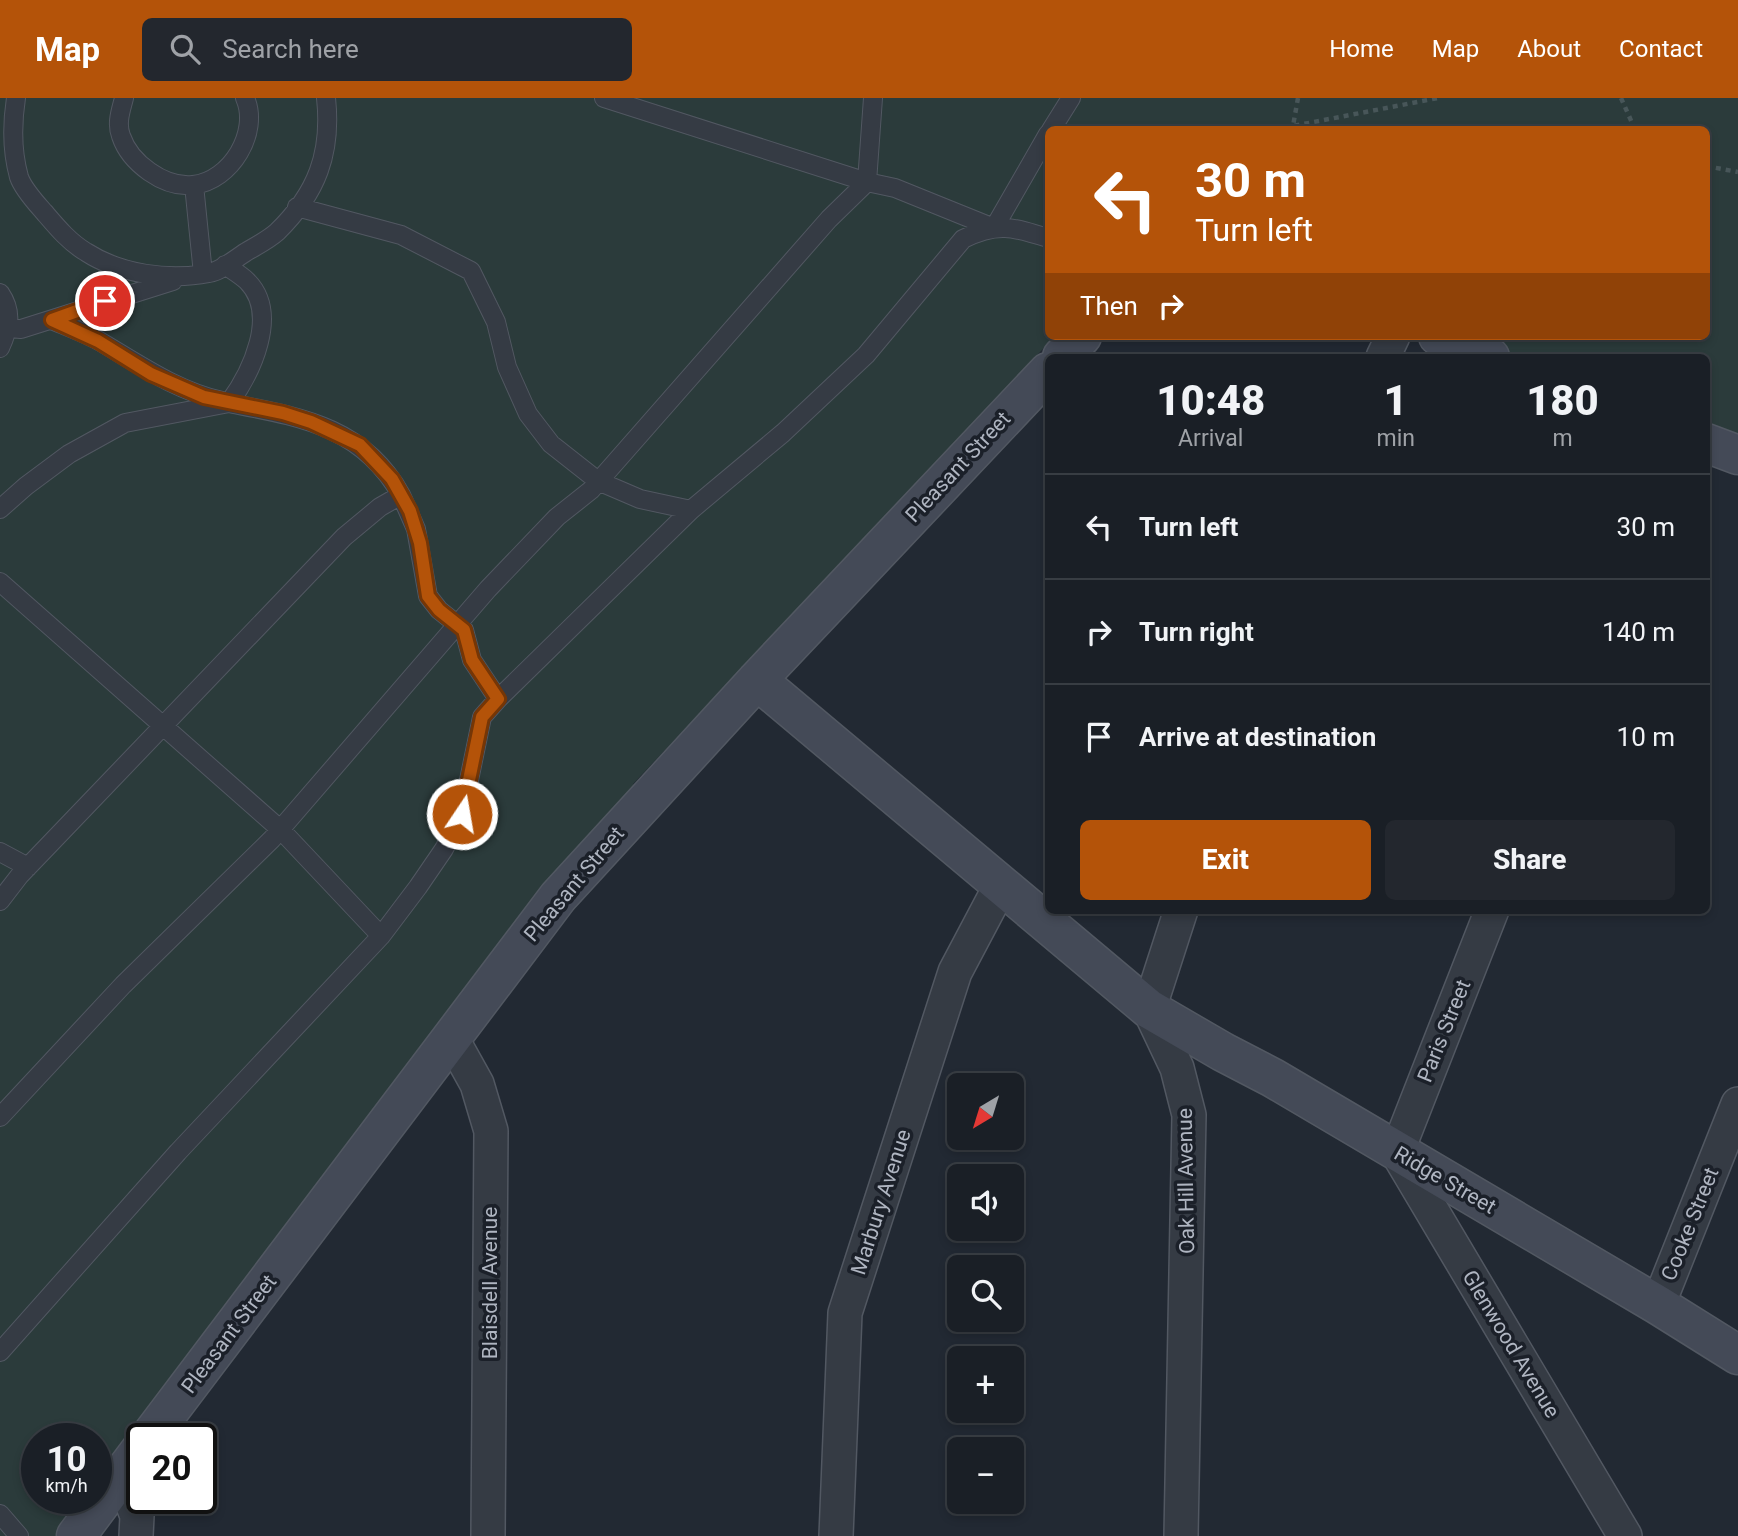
<!DOCTYPE html>
<meta charset="utf-8">
<style>
:root{--surface:#1a1f26;--page:#23272e;--text:#f1f3f6;--muted:#9fa2a7;--line:#383d43;--accent:#b45309}
body{margin:0;font-family:Roboto,sans-serif;background:var(--page);color:var(--text);height:100vh;display:flex;flex-direction:column;font-size:26px;white-space:nowrap}
*{box-sizing:border-box;margin:0}
p{font-size:23px;color:var(--muted)}
.icon{flex:none;width:38px;height:38px;fill:none;stroke:currentColor;stroke-width:2;stroke-linecap:round;stroke-linejoin:round}
.map{position:relative;flex:1;overflow:hidden}
.sheet{position:absolute;left:1045px;top:256px;width:665px;height:560px;display:flex;flex-direction:column;background:var(--surface);border-radius:10px;box-shadow:0 4px 10px #0003,0 0 0 2px var(--line)}
.sheet>*{flex:none}
.guide{position:absolute;left:1045px;top:28px;width:665px;height:214px;border-radius:10px;box-shadow:0 4px 10px #0003,0 0 0 2px var(--line);background:#b45309;color:#fff;overflow:hidden}
.needle{width:46px;rotate:218deg}
.controls{position:absolute;left:947px;top:975px;display:grid;gap:14px}
.controls a{display:grid;place-items:center;width:77px;height:77px;border-radius:10px;background:var(--surface);box-shadow:0 4px 10px #0003,0 0 0 2px var(--line);font-size:35px}
.speed{position:absolute;left:21px;top:1325px;display:flex;gap:14px;font-size:35px;font-weight:700;text-align:center}
.speed>*{display:grid;place-content:center;width:91px;height:91px;border-radius:50%;background:var(--surface);box-shadow:0 4px 10px #0003,0 0 0 2px var(--line);line-height:1}
.speed small{font-size:18px;font-weight:400}
.speed .limit{border:4px solid #111;border-radius:10px;background:#fff;color:#111}
.pin{position:absolute;display:grid;place-items:center;width:60px;height:60px;color:#fff;margin:-30px;border:4px solid #fff;border-radius:50%;box-shadow:0 2px 7px #0007}
.me{position:absolute;width:77px;margin:-38px;rotate:12deg;stroke-linejoin:round;filter:drop-shadow(0 0 5px #0008)}
.turn{display:flex;align-items:center;gap:24px;height:147px;padding:0 35px;font-size:32px}
.turn .icon{width:91px;height:91px;stroke-width:2.5}
.turn b{display:block;font-size:49px;line-height:60px}
.then{display:flex;align-items:center;height:66px;padding:0 35px;background:#0003;gap:14px;font-size:26px}
.eta{display:flex;justify-content:space-evenly;align-items:center;height:119px;text-align:center}
.eta b{font-size:42px;font-weight:800;line-height:49px}
.button{display:flex;gap:14px;margin-top:auto;padding:14px 35px}
.button a{flex:1;height:80px;border-radius:10px;background:var(--accent);color:#fff;font-size:28px;font-weight:800;line-height:80px;text-align:center}
.button a+a{background:var(--page);color:var(--text)}
ul{padding:0;list-style:none}
li{display:flex;align-items:center;gap:21px;height:105px;padding:0 35px;border-top:2px solid var(--line)}
li div{flex:1}
li b{display:block;font-size:26px}
li em{font-style:normal}
header{display:flex;align-items:center;gap:42px;box-sizing:border-box;height:98px;padding:0 35px;background:var(--accent);color:#fff}
header strong{font-size:33px}
nav{display:flex;gap:38px;margin-inline-start:auto;font-size:24px}
.search{width:490px;height:63px;background:var(--page);display:flex;align-items:center;gap:18px;box-sizing:border-box;padding:0 24px;border-radius:10px;color:var(--muted);font-size:26px}
.map>svg:first-child{display:block}
.green{fill:#2b3b3b;fill-rule:evenodd}
.lines{fill:none;stroke-linecap:round;stroke-linejoin:round}
.lane-casing{stroke:#525862;stroke-width:20}
.street-casing{stroke:#525862;stroke-width:36}
.secondary-casing{stroke:#525862;stroke-width:41}
.path{stroke:#485659;stroke-width:4.5;stroke-dasharray:5 5;stroke-linecap:butt}
.lane{stroke:#353b44;stroke-width:18}
.street{stroke:#353b44;stroke-width:33}
.secondary{stroke:#444a57;stroke-width:38}
.route-casing{stroke:#753606;stroke-width:18}
.route{stroke:#b45309;stroke-width:12}
.labels{text-anchor:middle;stroke-width:7;stroke-linejoin:round;paint-order:stroke}
.street-label{font-size:21px;fill:#afb5c1;stroke:#1b2029}
</style>
<header>
<strong>Map</strong>
<div class="search"><svg class="icon" aria-label="search" viewBox="0 0 24 24"><circle cx="10" cy="10" r="6"/><path d="M15 15l6 6"/></svg>Search here</div>
<nav><a>Home</a><a>Map</a><a>About</a><a>Contact</a></nav>
</header>
<div class="map">
<svg width="1738" height="1438" viewBox="0 0 1738 1438">
<rect width="100%" height="100%" fill="#222933"/>
<!-- green -->
<path class="green" d="M0,0H1738V355L1706,341V259H1502L1449,238H1706V32H1048V238H1055L633,686L641,694L83,1438H0ZM37,1340H96V1400H37Z"/>
<g class="lines">
<defs>
<path id="lane" d="M16,0C12,26 12,54 19,79C23,91 36,105 44,114C56,128 69,144 86,154C120,176 169,183 209,175C221,173 235,161 246,154C256,148 268,142 277,134C317,95 332,55 326,0
M124,0C121,12 116,25 121,38C130,65 164,90 193,87C231,83 260,34 245,0
M604,0L867,84L873,0
M1051,32L1071,0
M194,87L203,176
M297,109L401,137L471,173L496,224L507,269L528,316L551,346L598,383L640,401L691,412
M225,167C232,172 241,177 247,183C280,216 251,275 229,305C300,319 363,328 401,397
M0,195C13,214 9,230 0,250
M52,222C68,229 86,235 101,244C140,267 177,293 222,303
M9,230L21,231L173,183
M0,411L26,388L69,356L125,325L229,305
M0,484L281,732L381,838
M0,754L28,769
M0,803L20,777L46,750L344,439L380,409L401,397L416,431L428,498L439,512L464,532L472,562L498,601
M0,1019L123,887L272,741L488,491L557,419L591,392L829,121L867,84L895,90L994,130L1048,36
M0,1254L178,1054L381,838L418,789L444,751L462,716L482,619L498,601L691,412L783,335L866,257L963,141C997,124 1013,129 1048,140
M0,1416L19,1438"/>
<path id="street" d="M1383,259L1393,238
M1181,812L1149,911L1177,970L1189,1017L1181,1438
M1492,812L1397,1054L1625,1438
M452,941L477,986L491,1033L488,1438
M1658,1207L1738,1006
M121,1377L137,1418L136,1438
M836,1438L845,1215L955,874L1001,787"/>
<path id="secondary" d="M1438,238L1490,259
M1062,259L1082,238
M1706,345L1738,357
M757,582L1149,911L1223,954L1273,980L1658,1207L1738,1257
M149,1340L558,799L757,582L1048,274
M76,1438L142,1350"/>
</defs>
<!-- lane casing -->
<use href="#lane" class="lane-casing"/>
<!-- street casing -->
<use href="#street" class="street-casing"/>
<!-- secondary casing -->
<use href="#secondary" class="secondary-casing"/>
<!-- path -->
<path class="path" d="M1298,0L1293,28L1438,0
M1621,0L1633,27L1638,32
M1706,68L1738,74"/>
<!-- lane -->
<use href="#lane" class="lane"/>
<!-- street -->
<use href="#street" class="street"/>
<!-- secondary -->
<use href="#secondary" class="secondary"/>
</g>
<g class="lines">
<defs>
<path id="route" d="M105,203L52,222L98,243L151,276L204,299L283,315L311,324L360,347L392,381L410,413L420,445L428,498L439,512L464,532L472,562L498,601L482,619L462,716"/>
</defs>
<!-- route casing -->
<use href="#route" class="route-casing"/>
<!-- route -->
<use href="#route" class="route"/>
</g>
<g class="labels">
<!-- street labels -->
<g class="street-label">
<text transform="translate(958 369) rotate(-47)" y="7">Pleasant Street</text>
<text transform="translate(574 786) rotate(-50)" y="7">Pleasant Street</text>
<text transform="translate(1444 933) rotate(-68)" y="7">Paris Street</text>
<text transform="translate(1445 1082) rotate(30)" y="7">Ridge Street</text>
<text transform="translate(1186 1083) rotate(-91)" y="7">Oak Hill Avenue</text>
<text transform="translate(881 1104) rotate(-72)" y="7">Marbury Avenue</text>
<text transform="translate(1690 1126) rotate(-68)" y="7">Cooke Street</text>
<text transform="translate(490 1185) rotate(-90)" y="7">Blaisdell Avenue</text>
<text transform="translate(229 1236) rotate(-53)" y="7">Pleasant Street</text>
<text transform="translate(1511 1246) rotate(59)" y="7">Glenwood Avenue</text>
</g>
</g>
</svg>
<div class="controls">
<a><svg class="needle" viewBox="-14 -14 28 28"><path d="M0-13l5 13h-10z" fill="#e53935"/><path d="M0 13l5-13h-10z" fill="#9fa2a7"/></svg></a>
<a><svg class="icon" aria-label="sound" viewBox="0 0 24 24"><path d="M4 9h4l5-4v14l-5-4H4zM17 9q2 3 0 6"/></svg></a>
<a><svg class="icon" aria-label="search" viewBox="0 0 24 24"><circle cx="10" cy="10" r="6"/><path d="M15 15l6 6"/></svg></a>
<a>+</a>
<a>−</a>
</div>
<div class="speed"><div>10<small>km/h</small></div><div class="limit">20</div></div>
<div class="pin" style="left:105px;top:203px;background:#d93025"><svg class="icon" aria-label="arrive" viewBox="0 0 24 24"><path d="M6 21V4h12l-3 4 3 4H6"/></svg></div>
<svg class="me" style="left:462px;top:716px" viewBox="-20 -20 40 40"><circle r="17" fill="#b45309" stroke="#fff" stroke-width="3"/><path d="M0-11L8 9 0 5-8 9z" fill="#fff"/></svg>
<div class="guide">
<div class="turn"><svg class="icon" aria-label="left" viewBox="0 0 24 24"><path d="M17 20v-9H6M10 6l-5 5 5 5"/></svg><div><b>30 m</b>Turn left</div></div>
<div class="then">Then<svg class="icon" aria-label="right" viewBox="0 0 24 24"><path d="M7 20v-9h11M14 6l5 5-5 5"/></svg></div>
</div>
<section class="sheet">
<div class="eta">
<div><b>10:48</b><p>Arrival</p></div>
<div><b>1</b><p>min</p></div>
<div><b>180</b><p>m</p></div>
</div>
<ul>
<li><svg class="icon" aria-label="left" viewBox="0 0 24 24"><path d="M17 20v-9H6M10 6l-5 5 5 5"/></svg><div><b>Turn left</b></div><em>30 m</em></li>
<li><svg class="icon" aria-label="right" viewBox="0 0 24 24"><path d="M7 20v-9h11M14 6l5 5-5 5"/></svg><div><b>Turn right</b></div><em>140 m</em></li>
<li><svg class="icon" aria-label="arrive" viewBox="0 0 24 24"><path d="M6 21V4h12l-3 4 3 4H6"/></svg><div><b>Arrive at destination</b></div><em>10 m</em></li>
</ul>
<div class="button"><a>Exit</a><a>Share</a></div>
</section>
</div>
